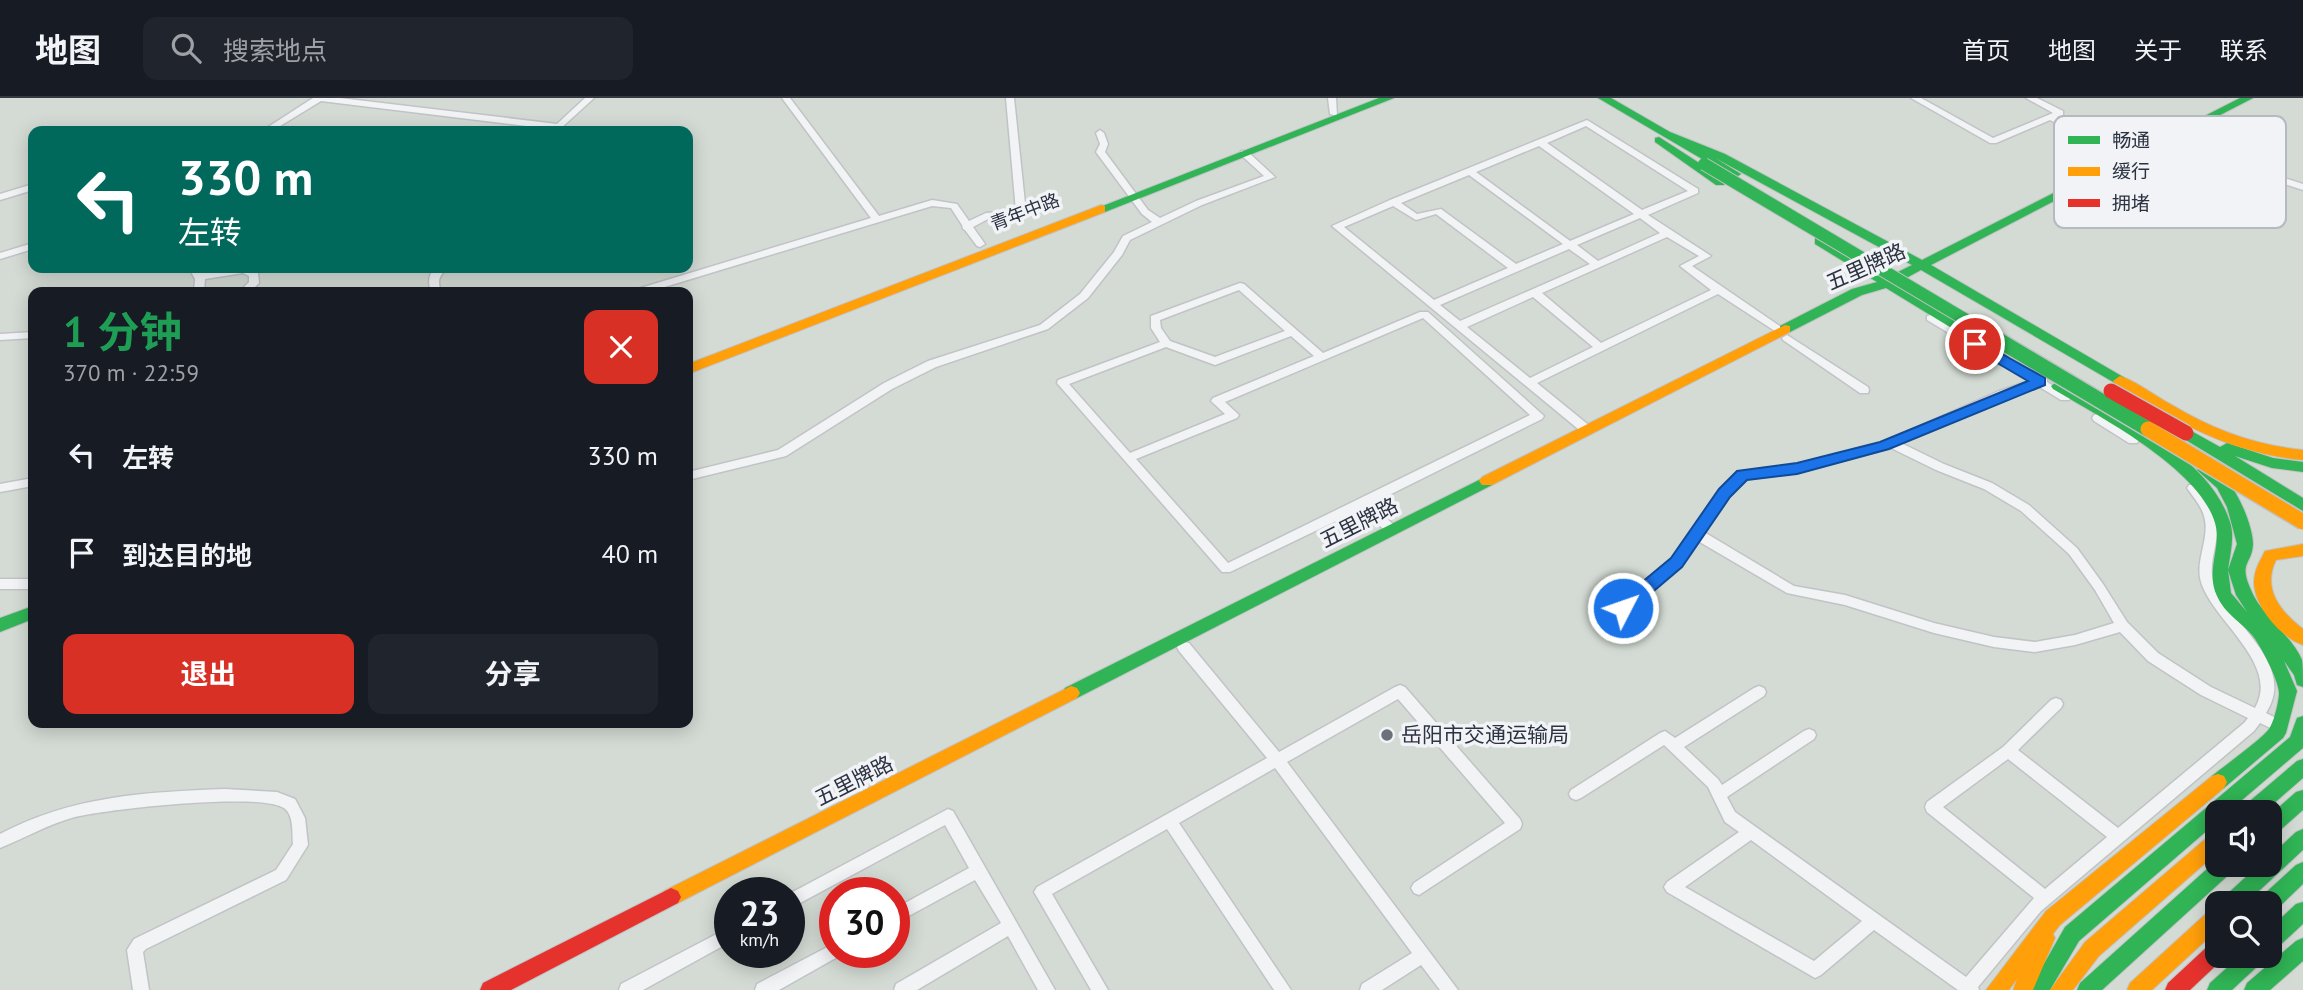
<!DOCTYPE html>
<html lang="zh">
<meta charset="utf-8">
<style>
:root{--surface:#171b24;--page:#20242c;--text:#f1f3f6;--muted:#9ea1a6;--line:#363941;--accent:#d93025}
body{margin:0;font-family:"PT Sans","Noto Sans SC",sans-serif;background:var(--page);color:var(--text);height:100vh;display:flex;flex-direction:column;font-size:26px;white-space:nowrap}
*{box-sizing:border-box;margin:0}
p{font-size:23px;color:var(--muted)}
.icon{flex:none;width:38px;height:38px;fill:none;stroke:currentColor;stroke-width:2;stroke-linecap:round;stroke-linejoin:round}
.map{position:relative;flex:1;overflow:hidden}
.details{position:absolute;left:28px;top:189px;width:665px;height:441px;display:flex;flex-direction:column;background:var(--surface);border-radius:14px;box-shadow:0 4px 18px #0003}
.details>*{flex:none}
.top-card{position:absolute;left:28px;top:28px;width:665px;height:147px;border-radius:14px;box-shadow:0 4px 18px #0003;background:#00695c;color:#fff;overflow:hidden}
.buttons{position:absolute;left:2205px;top:702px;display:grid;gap:14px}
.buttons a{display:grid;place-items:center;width:77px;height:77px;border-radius:14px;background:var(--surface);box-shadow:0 4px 18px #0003;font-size:35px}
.speed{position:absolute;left:714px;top:779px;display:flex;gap:14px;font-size:35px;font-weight:700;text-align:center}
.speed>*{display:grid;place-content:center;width:91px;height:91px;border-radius:50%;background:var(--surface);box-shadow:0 4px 18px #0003;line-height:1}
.speed small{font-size:18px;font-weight:400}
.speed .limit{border:10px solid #d22;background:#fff;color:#111}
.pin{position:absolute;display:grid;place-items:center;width:60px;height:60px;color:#fff;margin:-30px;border:4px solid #fff;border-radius:50%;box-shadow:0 2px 7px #0007}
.me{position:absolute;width:77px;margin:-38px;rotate:49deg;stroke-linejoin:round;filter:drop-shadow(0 0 5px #0008)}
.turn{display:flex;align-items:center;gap:24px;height:147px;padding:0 35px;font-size:32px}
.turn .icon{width:91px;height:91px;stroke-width:2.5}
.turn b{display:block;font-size:49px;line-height:60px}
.round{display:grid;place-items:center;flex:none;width:74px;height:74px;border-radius:14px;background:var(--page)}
.head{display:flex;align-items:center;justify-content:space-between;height:119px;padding:0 35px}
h1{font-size:42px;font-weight:700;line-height:52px;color:#1e9e55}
.primary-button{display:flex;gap:14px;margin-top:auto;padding:14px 35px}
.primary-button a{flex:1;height:80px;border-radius:14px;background:var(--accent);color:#fff;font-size:28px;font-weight:700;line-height:80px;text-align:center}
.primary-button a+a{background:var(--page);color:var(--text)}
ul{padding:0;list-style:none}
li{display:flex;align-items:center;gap:21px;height:98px;padding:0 35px}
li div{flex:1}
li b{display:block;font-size:26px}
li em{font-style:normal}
header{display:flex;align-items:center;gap:42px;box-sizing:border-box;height:98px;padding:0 35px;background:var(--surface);border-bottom:2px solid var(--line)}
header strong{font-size:33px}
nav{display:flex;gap:38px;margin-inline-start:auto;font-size:24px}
.search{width:490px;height:63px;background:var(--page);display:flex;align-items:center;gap:18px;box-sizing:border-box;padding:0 24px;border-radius:14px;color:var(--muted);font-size:26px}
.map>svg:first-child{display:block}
.green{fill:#d4dbd4;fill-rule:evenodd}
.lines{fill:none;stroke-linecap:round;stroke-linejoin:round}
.street-casing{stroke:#c1c3c6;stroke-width:3}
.fast-casing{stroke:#c1c3c6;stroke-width:2}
.slow-casing{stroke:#c1c3c6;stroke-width:2}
.jam-casing{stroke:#c1c3c6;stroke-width:2}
.street{fill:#f2f3f5;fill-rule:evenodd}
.fast{fill:#30b455;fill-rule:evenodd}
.slow{fill:#ff9f0a;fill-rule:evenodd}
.jam{fill:#e5322d;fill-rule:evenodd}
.fast-bridge-far1-casing{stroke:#c0c2c5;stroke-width:14;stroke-linecap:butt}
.fast-bridge-casing{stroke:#c0c2c5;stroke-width:18;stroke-linecap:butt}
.slow-bridge-casing{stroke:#c0c2c5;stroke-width:18;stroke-linecap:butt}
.jam-bridge-casing{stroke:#c0c2c5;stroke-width:18;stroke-linecap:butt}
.fast-bridge-far1{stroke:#30b455;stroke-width:12}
.fast-bridge{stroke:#30b455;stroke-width:15}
.slow-bridge{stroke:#ff9f0a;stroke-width:15}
.jam-bridge{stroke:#e5322d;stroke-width:15}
.route{fill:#1a73e8;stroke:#114b97;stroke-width:2}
.poi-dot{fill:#6b717b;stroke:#f1f3f7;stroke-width:2.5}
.labels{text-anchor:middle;stroke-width:7;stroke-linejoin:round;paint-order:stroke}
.far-street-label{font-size:18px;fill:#2b3240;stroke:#f1f3f7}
.street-label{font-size:21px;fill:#2b3240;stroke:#f1f3f7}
.poi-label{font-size:21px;fill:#2b3240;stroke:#f1f3f7;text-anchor:start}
.key{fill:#f1f3f7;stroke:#b6b9c0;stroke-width:2}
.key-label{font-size:19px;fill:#2b3240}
</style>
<header>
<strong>地图</strong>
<div class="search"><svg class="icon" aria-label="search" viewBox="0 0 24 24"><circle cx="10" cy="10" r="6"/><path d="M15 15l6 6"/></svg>搜索地点</div>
<nav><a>首页</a><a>地图</a><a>关于</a><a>联系</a></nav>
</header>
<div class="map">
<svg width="2303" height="892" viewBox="0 0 2303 892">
<rect width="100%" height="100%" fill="#e3e5e8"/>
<!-- green -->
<path class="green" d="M0,0H2303V892H0ZM33,33H688V170H33ZM33,194H688V625H33ZM2217,714H2270V766H2217ZM730,794H789V854H730ZM835,794H894V854H835ZM2217,805H2270V858H2217Z"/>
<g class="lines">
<defs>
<path id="street" d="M313,0H340L557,26L585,0H594L559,32L321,3L272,33H262Z
M782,0H790L879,118L932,102L957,106L969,123L986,115L1016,113L1006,0H1014L1026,115L1021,118L988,121L973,129L985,146L980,149L977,148L965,132L963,131L962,127L951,110L932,108L648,194H633L634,192L871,120Z
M1328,0H1336L1337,18L1330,16Z
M1911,0H1921L1993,40L2053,15L2026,0H2037L2063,13V17L2057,19L2135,60L2130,63L2127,62L2050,22L1996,45H1990Z
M1587,22L1698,91V95L1648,117L1711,158L1692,168L1787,233L1786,235H1778L1718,196L1537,285L1591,329L1593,332L1591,335H1583L1332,128L1390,102ZM1586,28L1688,93L1642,112L1547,45ZM1539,48L1634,116L1570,143L1476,74ZM1469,77L1563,146L1516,166L1441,111L1417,116L1401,105ZM1393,108L1416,122L1436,116L1508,170L1434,202L1344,129ZM1640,120L1660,135L1598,163L1577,147ZM1667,139L1699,158L1680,168L1711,192L1601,245L1542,195ZM1569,151L1590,166L1460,223L1440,207ZM1533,199L1593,249L1530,280L1467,229Z
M1100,32L1104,35L1108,46L1105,54L1148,112L1160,120L1196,103L1264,78L1241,57V53H1247L1275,79L1202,107L1130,142L1122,157L1088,200L1048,231L936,269L892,291L786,358L688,382V374L778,352L884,285L928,263L1040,227L1080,196L1114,154L1123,138L1152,124L1142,116L1096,54L1100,46L1096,35Z
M2185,37L2263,73L2303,86V92L2257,77L2182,42V38Z
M33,86V92L0,102V96Z
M33,145V151L0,161V155Z
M189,170H199L202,175L240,170H249L258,175L259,185L250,194H239L249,184V178L243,175L205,181L204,194H194L195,181Z
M436,170H447C439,179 437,182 441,194H431C428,186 428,175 436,170Z
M1240,185L1244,186L1323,255L1420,214H1428L1544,318L1542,321L1371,406L1396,429L1398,432L1396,435H1388L1361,411L1230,474H1222L1057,285L1058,282L1160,244L1151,230V218ZM1239,192L1285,233L1215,259L1170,243L1161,230L1160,222ZM1423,220L1530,317L1228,465L1136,361L1237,320L1239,317L1225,304ZM1291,238L1314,258L1213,300L1211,303L1225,316L1130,355L1069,286L1166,249L1215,267Z
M1931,217L2040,279H2047V284L2071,299L2069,302H2061L2038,288L2007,299L1901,345L1944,366L1992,385L2029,407L2077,450L2103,486L2127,524L2158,555L2211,589L2255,610C2280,567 2216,525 2202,487C2193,464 2211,441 2204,418C2201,407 2193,399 2187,390L2189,387H2197C2205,397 2213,407 2216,419C2222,443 2205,465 2215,489C2233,528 2297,567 2266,615L2284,624L2286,628L2284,632L2279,634L2260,625L2254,633L2041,813L1978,889L1979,892H1958L1874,832L1821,877L1815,880L1667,794L1664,789L1667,784L1739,734L1725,724L1708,689L1664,647L1581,700L1576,702L1571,700L1569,696L1571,692L1660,635L1665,633L1675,640L1754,590L1759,588L1764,590L1766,594L1764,598L1684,649L1718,681L1722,687L1804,633L1809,631L1814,633L1816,637L1814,641L1727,699L1735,714L1966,879L2034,800L1927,714L1925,709L1927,704L2003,649L2051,602L2056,600L2061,602L2063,606L2061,610L2018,652L2118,730L2244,625L2248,620L2201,597L2148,563L2120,534L2075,547L2035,554L1994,549L1934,535L1845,507L1787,495L1698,443L1681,468L1628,514H1618L1617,510L1618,506L1673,462L1720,392L1739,374L1797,367L1881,345L1999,293L2029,283L1927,222V218ZM1891,350L1936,372L1984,391L2021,413L2069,456L2095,492L2114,525L2075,537L2035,544L1994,539L1934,525L1845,497L1794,488L1704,434L1728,398L1746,381L1797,375ZM2008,661L2107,739L2045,791L1943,709ZM1751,742L1862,823L1814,863L1685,789Z
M33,234V240L0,242V236Z
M1787,237L1868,289L1869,292L1868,295H1860L1783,242L1782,240Z
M2098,316L2137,339L2139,342L2137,345H2129L2094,323L2092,320L2094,317Z
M33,380V388L0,394V386Z
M0,481H33V491H0Z
M1184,544L1189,545L1279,654L1395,589L1400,587L1405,589L1520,721L1522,726L1520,731L1419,797L1414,795L1411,790L1414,785L1505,725L1398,601L1287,664L1458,892H1440L1421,867L1382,892H1360L1362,886L1412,855L1275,670L1179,725L1291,892H1274L1167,731L1052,796L1108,892H1091L1037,799L1034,794L1037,789L1267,660L1179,553L1177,549L1179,545Z
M225,691L277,694L295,701L305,720L308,747L286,782L146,851L143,854L149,892H133L127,852L134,841L276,772L293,746C292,735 294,717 284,710C260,694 107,711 75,719C48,726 25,740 0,750V736C72,698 145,694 225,691Z
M948,711L953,713L1055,892H1038L1008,838L917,892H894L896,886L1001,825L975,782L894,826V811L969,770L945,727L789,811V796Z
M730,829V844L643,892H619L621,886Z
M835,845V854H842L841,857L779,892H755L757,886Z"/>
<path id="fast" d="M1379,0H1394L1105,114H1097L1095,111Z
M1598,0H1611L1670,34L1725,56L1922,162L2240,0H2253L1931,167L2125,280L2127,283L2120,288L1921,172L1897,185L2009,253L2011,256L2009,259H1999L1886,190L1862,197L1790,234H1780V228L1852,191L1877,184L1815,146V140H1823L1888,179L1912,167L1715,60L1741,76L1735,80L1731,78Z
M1659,39L1724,81V87H1716L1655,44V40Z
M2058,283C2073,288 2087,299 2101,307C2148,334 2212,368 2230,424C2235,439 2230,456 2228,472L2237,446L2227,409L2217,390L2197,372L2199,368C2226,360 2253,424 2253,446C2252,467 2238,464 2251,492C2261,517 2292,538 2302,562C2303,569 2303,581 2303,589L2297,587L2294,577L2284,563L2297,593L2286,635L2283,640L2224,690L2218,692L2212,690L2209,684L2212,678C2223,669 2263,640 2269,631C2274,624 2279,603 2279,595C2279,583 2260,546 2252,537C2240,523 2225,516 2217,498C2205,474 2222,449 2215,425C2199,370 2100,319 2053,291L2051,288ZM2228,472L2236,497L2247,514L2231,495Z
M2186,330L2220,349L2227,345L2273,360L2303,364V374L2272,370L2235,358L2303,400V413L2181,339L2179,335L2181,331Z
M1487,378L1495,383L1492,387L1077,600L1071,602L1065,600L1062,595L1065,590Z
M33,508V521L0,534V520Z
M2303,618V650L2228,714H2217V724L2079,843L2050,892H2029L2065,829L2290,639L2297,620Z
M2303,661V680L2264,714H2242L2244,708L2297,663Z
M2303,692V712L2277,735L2270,737V717L2296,694Z
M2303,731V752L2246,805H2222L2225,798L2260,766H2270V758L2296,734Z
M2217,762V766H2236L2234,772L2102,892H2077L2080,885Z
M2303,764V786L2276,812L2270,814V805H2259L2262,798L2296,767Z
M2303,804V826L2277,850L2270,853V830L2296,806Z
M2303,840V863L2270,892H2244L2247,885L2296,843Z
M2240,858H2264L2261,865L2232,892H2207L2210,885Z"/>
<path id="slow" d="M1101,107L1105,108V114L688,276V266Z
M1785,227L1790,228V234L1492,387H1482L1479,383L1482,379Z
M2120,278C2138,284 2155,298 2172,307C2214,332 2254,347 2303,352V362C2229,355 2177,324 2115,286L2113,283Z
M2303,446V458L2276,462C2262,491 2280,513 2303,531V547C2280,539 2254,508 2254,484C2254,472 2260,463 2265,453Z
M1071,588L1077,590L1080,595L1077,600L678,805L671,808L664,805L661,799L664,793Z
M2218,676L2224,678L2227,684L2224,690L2060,827L2053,836L2055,840L2033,892H2013L2017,881L2009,892H1986L2046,813L2212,678Z
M2217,734V755L2099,858L2073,892H2050L2085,844L2210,737Z
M2217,810V832L2152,892H2127L2130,885L2210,812Z"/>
<path id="jam" d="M671,790L678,793L681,799L678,805L511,892H480L483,885Z
M2217,843V858H2225L2224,860L2190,892H2165L2168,885L2210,846Z"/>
</defs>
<!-- street casing -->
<use href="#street" class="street-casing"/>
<!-- fast casing -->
<use href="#fast" class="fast-casing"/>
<!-- slow casing -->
<use href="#slow" class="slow-casing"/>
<!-- jam casing -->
<use href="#jam" class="jam-casing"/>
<!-- street -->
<use href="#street" class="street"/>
<!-- fast -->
<use href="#fast" class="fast"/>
<!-- slow -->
<use href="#slow" class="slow"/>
<!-- jam -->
<use href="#jam" class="jam"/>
<defs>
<path id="fast-bridge-far1" d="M1704,66L1993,238"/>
<path id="fast-bridge" d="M1990,237L2148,331"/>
<path id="slow-bridge" d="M2148,331L2303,424"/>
<path id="jam-bridge" d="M2111,293L2186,335"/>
</defs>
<!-- fast-bridge-far1 casing -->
<use href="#fast-bridge-far1" class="fast-bridge-far1-casing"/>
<!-- fast-bridge casing -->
<use href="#fast-bridge" class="fast-bridge-casing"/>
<!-- slow-bridge casing -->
<use href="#slow-bridge" class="slow-bridge-casing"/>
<!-- jam-bridge casing -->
<use href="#jam-bridge" class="jam-bridge-casing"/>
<!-- fast-bridge-far1 -->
<use href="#fast-bridge-far1" class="fast-bridge-far1"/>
<!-- fast-bridge -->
<use href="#fast-bridge" class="fast-bridge"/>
<!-- slow-bridge -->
<use href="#slow-bridge" class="slow-bridge"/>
<!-- jam-bridge -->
<use href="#jam-bridge" class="jam-bridge"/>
</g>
<!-- route -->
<path class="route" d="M1975,241L2045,280V287L1889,351L1797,376L1747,382L1730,399L1682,469L1629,514H1617V505L1671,460L1719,391L1737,373L1797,365L1880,344L2028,283L1970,249V242Z"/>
<!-- markers -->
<circle class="poi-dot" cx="1387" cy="637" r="7"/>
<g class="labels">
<!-- far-street labels -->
<g class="far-street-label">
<text transform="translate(1025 114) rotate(-21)" y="6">青年中路</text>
</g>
<!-- street labels -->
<g class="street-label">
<text transform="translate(1866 169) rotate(-24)" y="7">五里牌路</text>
<text transform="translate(1359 425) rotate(-27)" y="7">五里牌路</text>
<text transform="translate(854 683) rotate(-27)" y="7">五里牌路</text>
</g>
<!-- poi labels -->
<g class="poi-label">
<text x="1401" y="644">岳阳市交通运输局</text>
</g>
</g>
<!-- legend -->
<rect x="2054" y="18" width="232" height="112" rx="10" class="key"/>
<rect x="2068" y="38" width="32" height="8" fill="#30b455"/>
<rect x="2068" y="69" width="32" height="9" fill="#ff9f0a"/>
<rect x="2068" y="101" width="32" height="8" fill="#e5322d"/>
<g class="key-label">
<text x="2112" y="49">畅通</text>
<text x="2112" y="80">缓行</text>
<text x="2112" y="112">拥堵</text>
</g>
</svg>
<div class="buttons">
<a><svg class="icon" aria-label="sound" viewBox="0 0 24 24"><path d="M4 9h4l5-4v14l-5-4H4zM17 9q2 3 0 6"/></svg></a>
<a><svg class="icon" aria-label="search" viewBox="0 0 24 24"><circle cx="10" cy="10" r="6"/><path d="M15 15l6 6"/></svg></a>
</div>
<div class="speed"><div>23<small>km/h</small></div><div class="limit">30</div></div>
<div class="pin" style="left:1975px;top:246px;background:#d93025"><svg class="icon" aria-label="arrive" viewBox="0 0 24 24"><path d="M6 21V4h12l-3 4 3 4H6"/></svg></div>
<svg class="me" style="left:1623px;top:510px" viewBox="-20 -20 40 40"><circle r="17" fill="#1a73e8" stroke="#fff" stroke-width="3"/><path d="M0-11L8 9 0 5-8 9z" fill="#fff"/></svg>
<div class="top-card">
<div class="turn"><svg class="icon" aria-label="left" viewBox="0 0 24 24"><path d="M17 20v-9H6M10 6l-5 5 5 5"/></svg><div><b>330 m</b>左转</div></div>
</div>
<section class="details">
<div class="head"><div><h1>1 分钟</h1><p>370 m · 22:59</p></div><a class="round" style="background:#d93025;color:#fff"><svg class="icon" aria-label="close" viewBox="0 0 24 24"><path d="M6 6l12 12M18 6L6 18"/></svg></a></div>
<ul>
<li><svg class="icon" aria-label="left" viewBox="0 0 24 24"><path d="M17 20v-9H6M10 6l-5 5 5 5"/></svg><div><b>左转</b></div><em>330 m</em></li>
<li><svg class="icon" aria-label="arrive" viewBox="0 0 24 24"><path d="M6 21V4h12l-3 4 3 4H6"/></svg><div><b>到达目的地</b></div><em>40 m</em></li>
</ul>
<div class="primary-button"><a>退出</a><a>分享</a></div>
</section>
</div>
